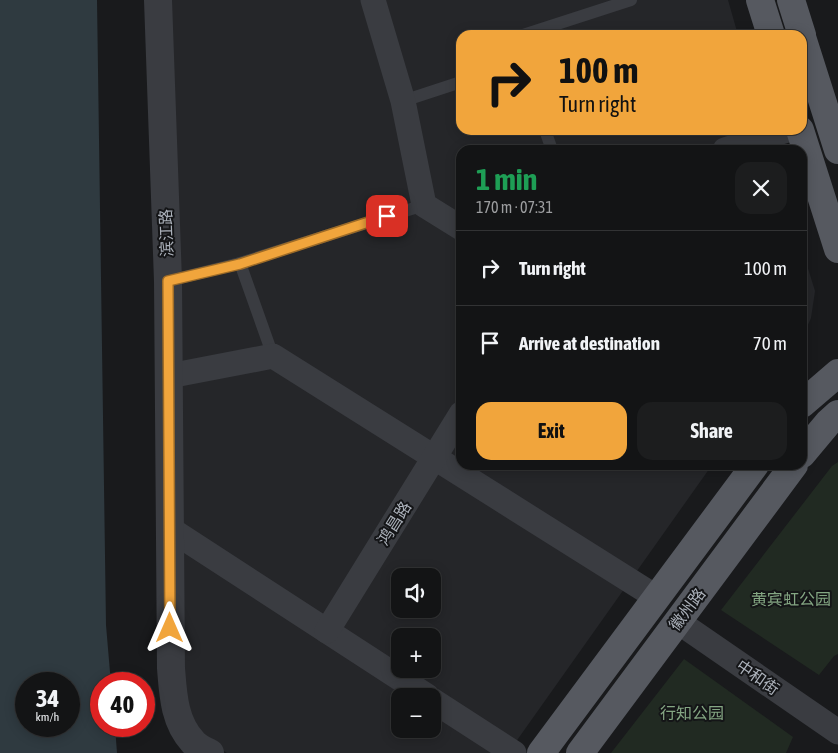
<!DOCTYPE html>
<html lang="en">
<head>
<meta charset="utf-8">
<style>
  :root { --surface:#131415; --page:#1c1d1e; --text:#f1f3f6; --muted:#9d9ea0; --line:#323334; --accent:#f1a53c }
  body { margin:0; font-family:"Asap Condensed","Noto Sans SC",sans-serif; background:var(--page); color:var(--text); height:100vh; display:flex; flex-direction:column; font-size:19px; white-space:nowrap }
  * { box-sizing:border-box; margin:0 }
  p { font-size:16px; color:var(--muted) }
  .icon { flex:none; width:28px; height:28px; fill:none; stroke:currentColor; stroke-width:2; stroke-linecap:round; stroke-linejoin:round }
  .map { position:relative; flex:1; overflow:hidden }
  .side { position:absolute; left:456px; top:145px; width:351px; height:325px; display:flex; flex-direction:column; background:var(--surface); border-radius:15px; box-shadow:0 2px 12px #0003,0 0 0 1px var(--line) }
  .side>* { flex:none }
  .top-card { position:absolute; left:456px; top:30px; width:351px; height:105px; border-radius:15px; box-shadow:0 2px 12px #0003,0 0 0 1px var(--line); background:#f1a53c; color:#111; overflow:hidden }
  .buttons { position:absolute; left:391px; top:568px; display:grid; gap:10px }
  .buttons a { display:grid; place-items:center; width:50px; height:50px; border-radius:10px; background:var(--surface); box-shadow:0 2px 12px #0003,0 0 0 1px var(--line); font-size:25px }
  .speed { position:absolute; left:15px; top:672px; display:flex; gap:10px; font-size:25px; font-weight:700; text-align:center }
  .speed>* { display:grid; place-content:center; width:65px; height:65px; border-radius:50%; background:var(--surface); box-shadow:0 2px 12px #0003,0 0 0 1px var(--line); line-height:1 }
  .speed small { font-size:12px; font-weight:400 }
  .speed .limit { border:8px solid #d22; background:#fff; color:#111 }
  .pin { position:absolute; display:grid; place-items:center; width:42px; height:42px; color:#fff; margin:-21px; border-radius:10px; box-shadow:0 2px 8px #0006 }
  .me { position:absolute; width:55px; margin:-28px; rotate:0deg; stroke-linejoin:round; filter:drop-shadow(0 0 4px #0008) }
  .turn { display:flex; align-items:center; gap:18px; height:105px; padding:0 20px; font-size:22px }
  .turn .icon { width:65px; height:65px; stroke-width:2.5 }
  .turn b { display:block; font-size:35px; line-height:42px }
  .round { display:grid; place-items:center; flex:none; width:52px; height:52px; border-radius:15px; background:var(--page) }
  .overview { display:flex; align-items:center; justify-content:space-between; height:85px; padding:0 20px }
  h1 { font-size:30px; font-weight:700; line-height:38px; color:#1e9e55 }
  .primary-button { display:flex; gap:10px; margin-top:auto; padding:10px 20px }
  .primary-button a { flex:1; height:58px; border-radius:15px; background:var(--accent); color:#111; font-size:20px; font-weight:700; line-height:58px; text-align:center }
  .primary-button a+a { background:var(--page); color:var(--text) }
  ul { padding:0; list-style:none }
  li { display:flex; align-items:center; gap:15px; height:75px; padding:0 20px; border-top:1px solid var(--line) }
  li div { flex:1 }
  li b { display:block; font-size:19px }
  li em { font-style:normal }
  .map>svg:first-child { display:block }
</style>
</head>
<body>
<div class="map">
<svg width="838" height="753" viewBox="0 0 838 753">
  <rect width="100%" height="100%" fill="#191a1c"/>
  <g fill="#252629" fill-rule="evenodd">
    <path d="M167 0H728L738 35H461V130H767L773 150H461V465H712L508 753H227L202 737 186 724ZM400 576H432V609H400ZM400 636H432V669H400ZM400 696H432V729H400Z"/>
    <polygon points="802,249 815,291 811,318 803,336"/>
  </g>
  <g fill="#212a22">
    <polygon points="838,462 838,654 834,656 819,675 721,610 832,466"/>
    <polygon points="684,659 793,737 786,753 611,753"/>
  </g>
  <path fill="#2f3a40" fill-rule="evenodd" d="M0 0H97L106 625 111 684H101V726H115L117 753H0ZM26 684H69V726H26Z"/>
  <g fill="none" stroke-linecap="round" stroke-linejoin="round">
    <g stroke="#3a3c41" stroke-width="12">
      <polyline points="523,35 631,0"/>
      <polyline points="403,101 461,82"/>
      <polyline points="545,130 552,150"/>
      <polyline points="240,263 273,356"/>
      <polyline points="168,281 240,263 424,205"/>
    </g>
    <g stroke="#3a3c41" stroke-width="25">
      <polyline points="373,0 403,101 424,205 461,228"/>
      <polyline points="725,150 787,130"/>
      <polyline points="169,376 273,356 656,597"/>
      <polyline points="170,529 427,696"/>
      <polyline points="677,621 838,732"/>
      <polyline points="327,631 461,414"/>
      <polyline points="432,700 514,753"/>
    </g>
    <path stroke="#3a3c41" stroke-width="28" d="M158 0 168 281 171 668C173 694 174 722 193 742 197 747 204 750 210 753"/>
    <g stroke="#565960" stroke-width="28">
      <polyline points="760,0 771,35"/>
      <polyline points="791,0 802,35"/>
      <polyline points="802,37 838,150"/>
      <polyline points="800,130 838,249"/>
      <polyline points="802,404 838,373"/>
      <polyline points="802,454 828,423 838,414"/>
      <polyline points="541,753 755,465"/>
      <polyline points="580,753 794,465"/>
    </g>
  </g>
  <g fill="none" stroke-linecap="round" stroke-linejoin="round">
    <g stroke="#9d6b27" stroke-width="12">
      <polyline id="route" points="170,628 168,281 240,264 387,216"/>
    </g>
    <use href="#route" stroke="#f1a53c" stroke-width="9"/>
  </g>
  <g text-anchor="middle" stroke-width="4" stroke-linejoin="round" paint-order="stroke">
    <g font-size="16" fill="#acb2bb" stroke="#141517">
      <text transform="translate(166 233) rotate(-92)" y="6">滨江路</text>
      <text transform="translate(394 523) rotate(-58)" y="6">鸿昌路</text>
      <text transform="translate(687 609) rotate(-53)" y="6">徽州路</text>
      <text transform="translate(758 677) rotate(35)" y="6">中和街</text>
    </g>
    <g font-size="16" fill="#84a683" stroke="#141517">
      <text x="791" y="605">黄宾虹公园</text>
      <text x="692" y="719">行知公园</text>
    </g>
  </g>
</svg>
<div class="buttons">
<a><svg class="icon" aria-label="sound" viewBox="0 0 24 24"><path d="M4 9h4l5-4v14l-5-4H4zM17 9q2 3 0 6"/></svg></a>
<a>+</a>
<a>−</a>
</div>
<div class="speed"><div>34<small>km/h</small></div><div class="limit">40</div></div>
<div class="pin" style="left:387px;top:216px;background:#d93025"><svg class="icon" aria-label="arrive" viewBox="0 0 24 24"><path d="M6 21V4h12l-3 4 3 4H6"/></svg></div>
<svg class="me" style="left:170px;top:628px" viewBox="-20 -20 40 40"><path d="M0-17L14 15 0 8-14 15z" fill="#f1a53c" stroke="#fff" stroke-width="4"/></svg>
<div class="top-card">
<div class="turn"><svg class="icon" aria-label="right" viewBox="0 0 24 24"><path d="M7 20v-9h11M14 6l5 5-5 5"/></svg><div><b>100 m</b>Turn right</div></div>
</div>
<section class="side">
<div class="overview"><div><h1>1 min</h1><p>170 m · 07:31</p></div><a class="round"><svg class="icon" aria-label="close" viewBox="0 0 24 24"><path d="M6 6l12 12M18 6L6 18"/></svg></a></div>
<ul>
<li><svg class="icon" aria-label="right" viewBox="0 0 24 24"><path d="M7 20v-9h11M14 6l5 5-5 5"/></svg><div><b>Turn right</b></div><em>100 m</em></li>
<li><svg class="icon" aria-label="arrive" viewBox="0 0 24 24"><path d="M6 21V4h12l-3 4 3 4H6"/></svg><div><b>Arrive at destination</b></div><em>70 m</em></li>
</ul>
<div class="primary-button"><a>Exit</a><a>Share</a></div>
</section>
</div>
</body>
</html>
